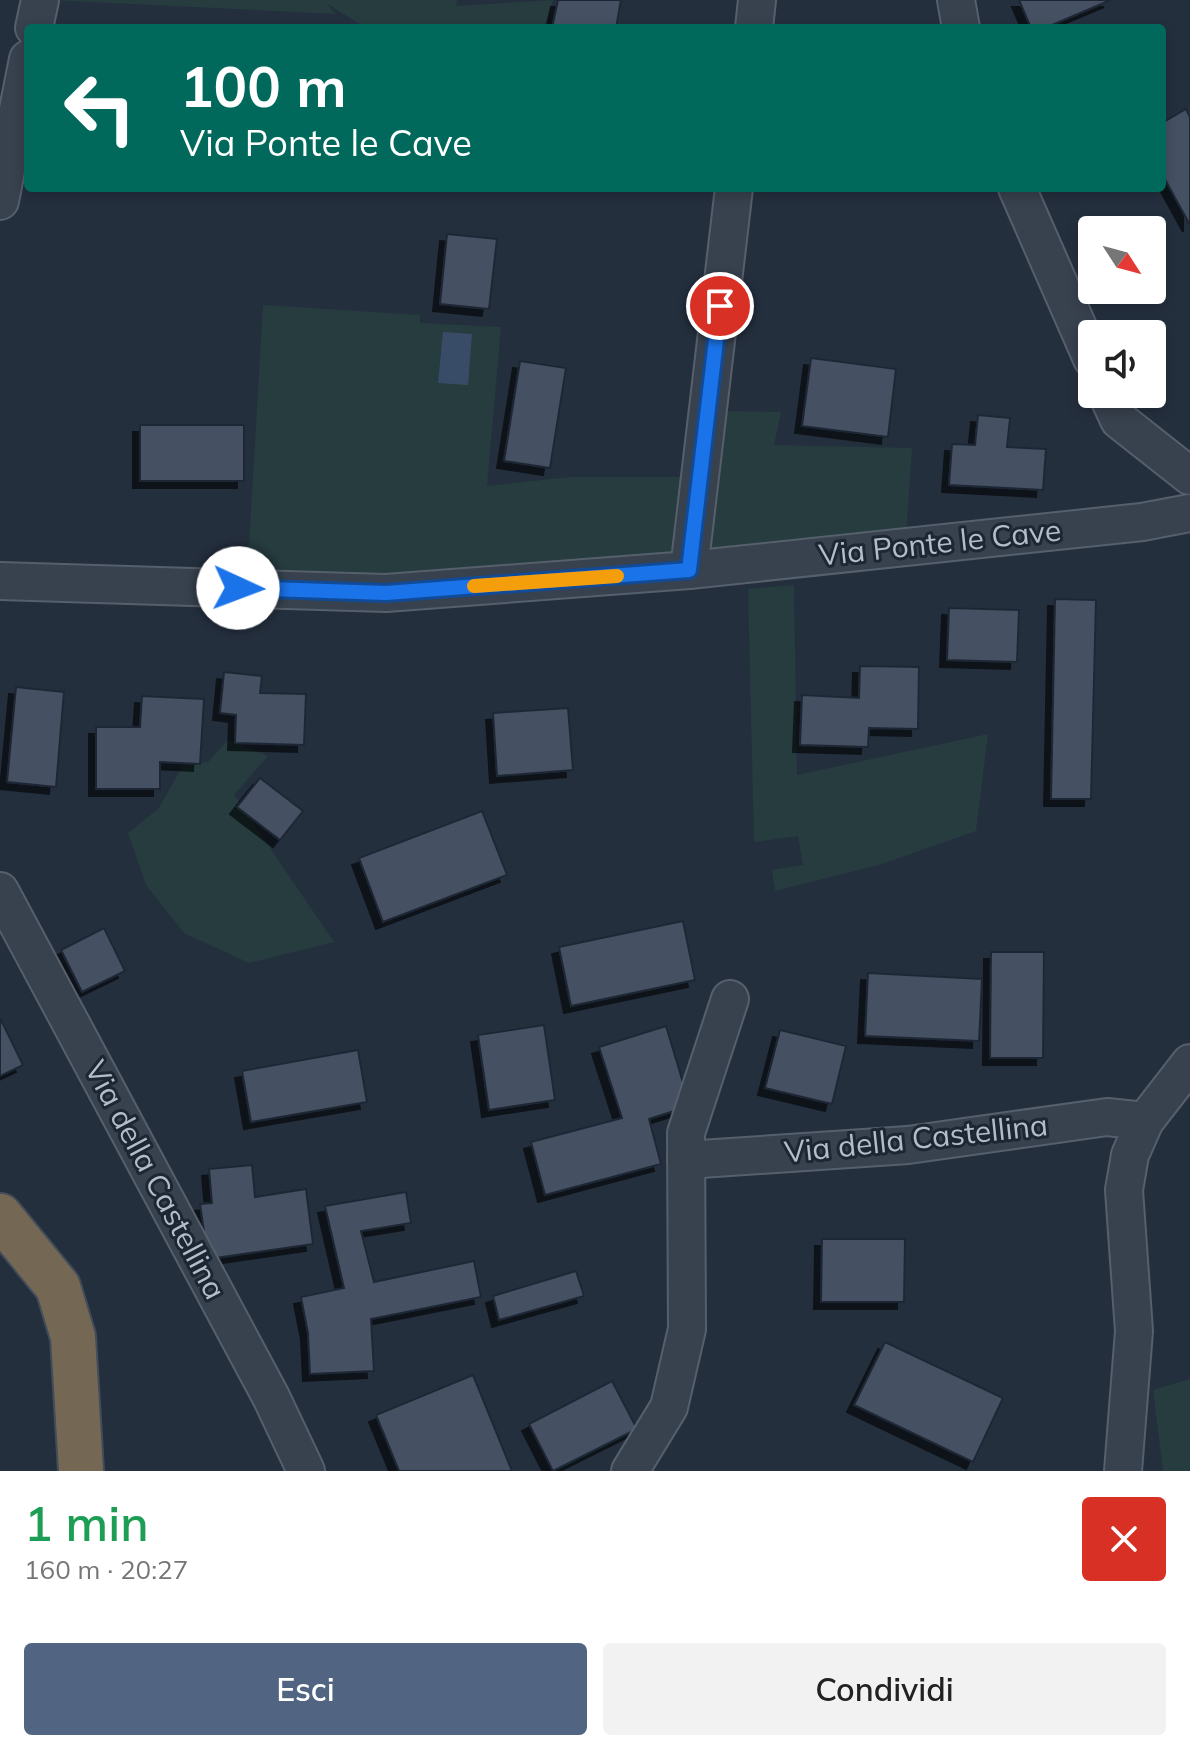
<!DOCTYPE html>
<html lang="it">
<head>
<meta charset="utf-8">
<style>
  :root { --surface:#fff; --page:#f2f2f2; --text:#222; --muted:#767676; --accent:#516482 }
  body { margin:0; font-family:Mulish,sans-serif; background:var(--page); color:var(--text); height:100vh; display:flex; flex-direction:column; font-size:30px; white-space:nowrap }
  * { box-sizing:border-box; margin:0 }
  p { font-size:26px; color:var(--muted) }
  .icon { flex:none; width:44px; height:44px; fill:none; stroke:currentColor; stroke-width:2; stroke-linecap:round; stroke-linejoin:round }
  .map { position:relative; height:1471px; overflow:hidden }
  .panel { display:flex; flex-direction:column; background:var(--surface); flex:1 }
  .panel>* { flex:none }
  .hud { position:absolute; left:24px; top:24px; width:1142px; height:168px; border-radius:8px; box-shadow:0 4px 12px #0003; background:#00695c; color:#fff; overflow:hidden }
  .needle { width:52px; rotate:126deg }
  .fabs { position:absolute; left:1078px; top:216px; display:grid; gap:16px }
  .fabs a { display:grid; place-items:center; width:88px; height:88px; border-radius:8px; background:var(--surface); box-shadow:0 4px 12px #0003; font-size:40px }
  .pin { position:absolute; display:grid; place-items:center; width:68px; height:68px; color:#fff; margin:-34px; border:4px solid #fff; border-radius:50%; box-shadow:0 2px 8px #0007 }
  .me { position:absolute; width:88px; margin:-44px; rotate:92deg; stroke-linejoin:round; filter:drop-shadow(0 0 6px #0008) }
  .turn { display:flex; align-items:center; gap:28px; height:168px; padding:0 24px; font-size:36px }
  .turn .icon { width:104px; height:104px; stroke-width:2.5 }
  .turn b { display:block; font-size:56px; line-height:68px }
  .round { display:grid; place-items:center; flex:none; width:84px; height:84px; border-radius:8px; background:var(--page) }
  .overview { display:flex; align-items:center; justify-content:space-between; height:136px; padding:0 24px }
  h1 { font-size:48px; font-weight:600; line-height:60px; color:#1e9e55 }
  .cta { display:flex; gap:16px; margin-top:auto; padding:16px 24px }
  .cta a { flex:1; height:92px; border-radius:8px; background:var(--accent); color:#fff; font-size:32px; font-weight:600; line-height:92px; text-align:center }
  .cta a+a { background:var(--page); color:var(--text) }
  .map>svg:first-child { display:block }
</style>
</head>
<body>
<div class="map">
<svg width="1190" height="1471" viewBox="0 0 1190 1471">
  <defs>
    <filter id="shadow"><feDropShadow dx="-7" dy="7" stdDeviation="0" flood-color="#0009"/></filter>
  </defs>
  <rect width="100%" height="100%" fill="#242f3e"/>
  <g fill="#263c3f">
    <polygon points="50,0 457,0 456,6 553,0 544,28 366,28 326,3 336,14"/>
    <polygon points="263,305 420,315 420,323 501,327 487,486 569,477 687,477 678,563 393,581 247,580"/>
    <polygon points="724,411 781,412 774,445 912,448 906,536 708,551"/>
    <polygon points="794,585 797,775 988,734 976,831 882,864 775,891 772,870 803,865 798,836 754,842 748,589"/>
    <polygon points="228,740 268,756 234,795 334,942 249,963 184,933 146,885 128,833 158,809 183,766 208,762"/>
    <polygon points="1190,1379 1190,1471 1163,1471 1153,1390"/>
  </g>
  <polygon fill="#394c67" points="443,332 472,334 468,385 438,383"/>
  <g fill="#455162" stroke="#1f2835" stroke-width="2" filter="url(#shadow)">
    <polygon points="558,0 621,0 616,28 552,28"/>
    <polygon points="1019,0 1111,0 1045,28 1031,28"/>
    <polygon points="1186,109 1190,117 1190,225 1162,174 1162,123"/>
    <polygon points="447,234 497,239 489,309 440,304"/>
    <polygon points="811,358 896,369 888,437 802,426"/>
    <polygon points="520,361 566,368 550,468 504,461"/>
    <polygon points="978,415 1010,418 1007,447 1046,449 1043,490 949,485 952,444 975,445"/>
    <rect x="140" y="425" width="104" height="56"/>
    <polygon points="1055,599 1096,600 1091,799 1051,799"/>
    <polygon points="949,608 1019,610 1017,662 947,660"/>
    <polygon points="860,666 919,667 918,729 869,728 868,747 800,745 802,695 859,698"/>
    <polygon points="224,672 262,676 260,693 306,694 304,745 235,743 236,715 220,713"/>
    <polygon points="16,687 64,692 56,787 7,782"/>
    <polygon points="142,696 204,699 200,764 160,762 160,789 96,789 96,727 140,727"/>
    <polygon points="568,708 573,770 497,776 493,713"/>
    <polygon points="260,778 303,811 280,840 237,807"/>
    <polygon points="482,811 507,875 383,922 359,858"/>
    <polygon points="683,921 695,980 571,1006 559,947"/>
    <polygon points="104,928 125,971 82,992 61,950"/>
    <polygon points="991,952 1044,952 1043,1058 990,1058"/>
    <polygon points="868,973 982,979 979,1041 865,1036"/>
    <polygon points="0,1018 23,1065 0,1076"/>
    <polygon points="544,1025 555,1100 489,1110 478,1035"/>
    <polygon points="666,1026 690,1106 649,1119 661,1164 545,1195 531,1142 622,1118 599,1047"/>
    <polygon points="780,1030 846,1046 832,1104 765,1088"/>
    <polygon points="358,1050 367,1102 251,1122 242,1071"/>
    <polygon points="252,1165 255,1197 306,1189 313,1244 208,1259 200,1204 212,1203 209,1169"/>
    <polygon points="406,1192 411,1223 361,1231 374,1282 474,1261 481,1297 371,1319 374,1371 310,1374 308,1333 301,1297 344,1288 325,1206"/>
    <polygon points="822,1239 905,1239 904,1302 821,1302"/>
    <polygon points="576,1271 584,1296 499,1320 493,1296"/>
    <polygon points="885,1342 1003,1398 973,1462 854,1405"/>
    <polygon points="473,1375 512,1471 399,1471 376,1415"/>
    <polygon points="612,1381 637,1429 553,1471 529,1424"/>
  </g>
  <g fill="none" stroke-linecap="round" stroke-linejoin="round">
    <g stroke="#565f6c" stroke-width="40">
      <g id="minor">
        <polyline points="956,0 961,28"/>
        <polyline points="34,28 40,0"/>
        <polyline points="754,28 757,0"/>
        <polyline points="1017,188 1092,359"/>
        <polyline points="0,201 28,59"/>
        <polyline points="1107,394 1119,420 1190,476"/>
        <polyline points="689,570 734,188"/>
        <polyline points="0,581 386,593 689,570 1142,522 1190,513"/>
        <polyline points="0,891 271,1397 306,1471"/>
        <polyline points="686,1160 908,1145 1107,1117 1145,1121"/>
        <polyline points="630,1471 669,1407 687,1329 686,1133 730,999"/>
        <polyline points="1123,1471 1134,1331 1124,1190 1130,1155 1145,1121 1190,1063"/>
      </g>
    </g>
    <g stroke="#434c59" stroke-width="48">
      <polyline id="highway" points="0,1216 58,1287 73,1337 81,1471"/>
    </g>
    <use href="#minor" stroke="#38414e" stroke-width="36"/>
    <use href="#highway" stroke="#746855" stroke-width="44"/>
  </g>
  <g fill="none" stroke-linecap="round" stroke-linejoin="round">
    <g stroke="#114b97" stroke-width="20">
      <polyline id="route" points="238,588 386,593 689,570 720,306"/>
    </g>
    <use href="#route" stroke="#1a73e8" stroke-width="14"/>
    <polyline stroke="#f59e0b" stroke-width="14" points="474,586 617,576"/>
  </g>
  <g text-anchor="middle" stroke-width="6" stroke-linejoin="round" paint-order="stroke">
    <g font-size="30" fill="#b4bcc9" stroke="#1d2633">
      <text transform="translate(940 543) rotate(-6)" y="10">Via Ponte le Cave</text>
      <text transform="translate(916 1139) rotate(-6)" y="10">Via della Castellina</text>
      <text transform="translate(155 1180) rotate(62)" y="10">Via della Castellina</text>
    </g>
  </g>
</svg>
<div class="fabs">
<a><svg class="needle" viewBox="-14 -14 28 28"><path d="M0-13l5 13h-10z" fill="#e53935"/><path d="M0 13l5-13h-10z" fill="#767676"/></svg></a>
<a><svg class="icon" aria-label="sound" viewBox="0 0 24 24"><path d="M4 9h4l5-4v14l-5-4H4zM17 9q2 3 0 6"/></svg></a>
</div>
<div class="pin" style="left:720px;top:306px;background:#d93025"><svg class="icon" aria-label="arrive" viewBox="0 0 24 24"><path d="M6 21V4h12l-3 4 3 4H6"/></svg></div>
<svg class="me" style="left:238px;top:588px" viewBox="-20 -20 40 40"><circle r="19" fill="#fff"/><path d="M0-13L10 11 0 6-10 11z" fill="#1a73e8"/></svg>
<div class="hud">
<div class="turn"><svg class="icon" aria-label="left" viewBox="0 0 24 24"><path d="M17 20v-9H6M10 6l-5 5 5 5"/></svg><div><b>100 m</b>Via Ponte le Cave</div></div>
</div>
</div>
<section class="panel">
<div class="overview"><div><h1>1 min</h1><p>160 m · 20:27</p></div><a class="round" style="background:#d93025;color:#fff"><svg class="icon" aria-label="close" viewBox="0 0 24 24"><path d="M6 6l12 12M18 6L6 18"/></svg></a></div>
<div class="cta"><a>Esci</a><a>Condividi</a></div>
</section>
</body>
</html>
